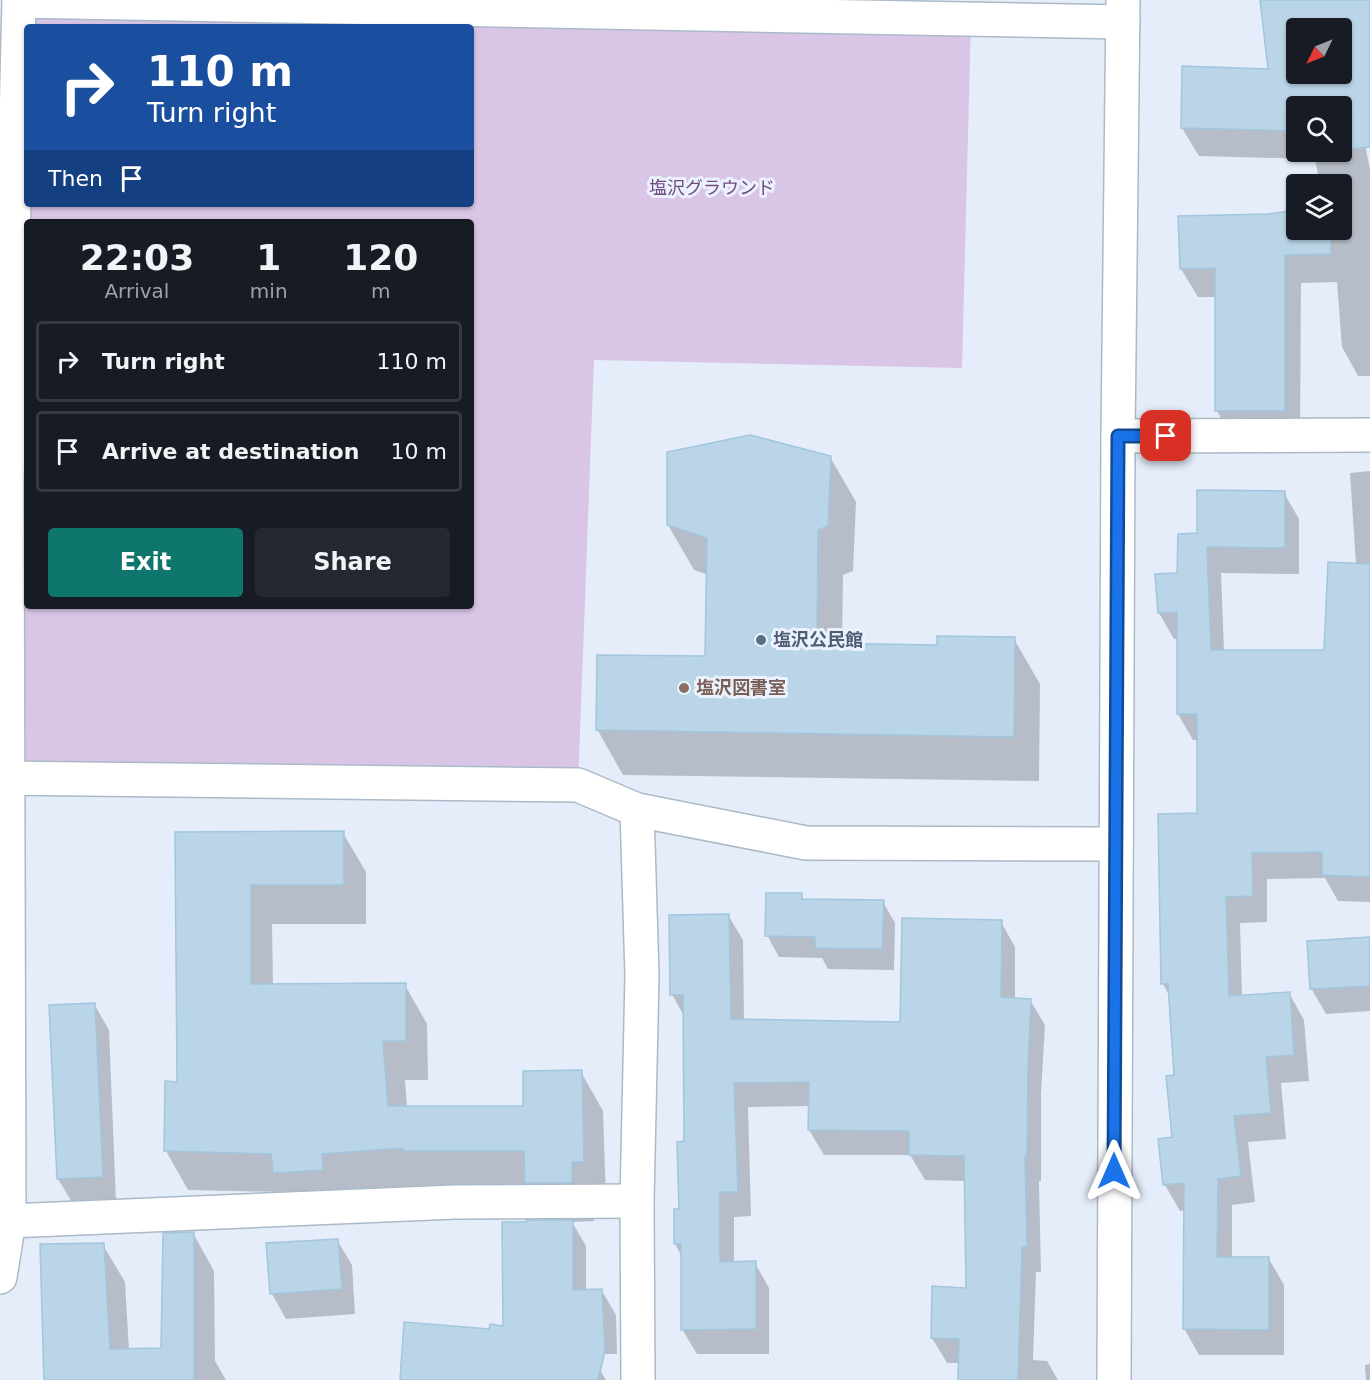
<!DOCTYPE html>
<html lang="en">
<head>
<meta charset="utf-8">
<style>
  :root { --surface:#171b24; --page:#242831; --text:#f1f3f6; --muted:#9ea1a6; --line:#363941; --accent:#0f766e }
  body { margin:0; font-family:"DejaVu Sans","Noto Sans JP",sans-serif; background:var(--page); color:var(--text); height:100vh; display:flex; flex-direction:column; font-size:22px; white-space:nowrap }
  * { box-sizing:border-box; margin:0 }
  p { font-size:20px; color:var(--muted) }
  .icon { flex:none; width:33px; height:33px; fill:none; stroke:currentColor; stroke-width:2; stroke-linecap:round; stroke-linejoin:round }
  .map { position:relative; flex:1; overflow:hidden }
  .side { position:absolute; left:24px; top:219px; width:450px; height:390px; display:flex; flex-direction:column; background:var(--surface); border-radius:6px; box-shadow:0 2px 4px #0004 }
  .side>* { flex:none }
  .hud { position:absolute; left:24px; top:24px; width:450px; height:183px; border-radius:6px; box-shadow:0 2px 4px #0004; background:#1a4fa0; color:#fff; overflow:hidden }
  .needle { width:39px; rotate:227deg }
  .buttons { position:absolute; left:1286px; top:18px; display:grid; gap:12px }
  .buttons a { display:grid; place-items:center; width:66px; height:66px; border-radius:6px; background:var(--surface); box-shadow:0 2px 4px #0004; font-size:30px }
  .pin { position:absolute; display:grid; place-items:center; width:51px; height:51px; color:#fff; margin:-26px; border-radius:12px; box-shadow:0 3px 9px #0006 }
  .me { position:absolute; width:66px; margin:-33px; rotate:0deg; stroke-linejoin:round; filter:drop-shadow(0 0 4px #0008) }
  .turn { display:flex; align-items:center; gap:21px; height:126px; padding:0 24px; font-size:27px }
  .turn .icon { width:78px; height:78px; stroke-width:2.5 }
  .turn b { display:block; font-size:42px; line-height:51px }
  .then { display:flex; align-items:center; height:57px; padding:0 24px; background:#0003; gap:12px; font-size:22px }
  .eta { display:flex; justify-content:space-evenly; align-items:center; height:102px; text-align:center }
  .eta b { font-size:36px; font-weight:800; line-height:42px }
  .cta { display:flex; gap:12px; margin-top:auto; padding:12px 24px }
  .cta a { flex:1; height:69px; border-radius:6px; background:var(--accent); color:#fff; font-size:24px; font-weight:800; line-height:69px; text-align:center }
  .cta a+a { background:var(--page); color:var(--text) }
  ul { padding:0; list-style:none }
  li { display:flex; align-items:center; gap:18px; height:81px; margin:0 12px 9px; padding:0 12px; border:3px solid var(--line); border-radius:6px }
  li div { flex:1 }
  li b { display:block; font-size:22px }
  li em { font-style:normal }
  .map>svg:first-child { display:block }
</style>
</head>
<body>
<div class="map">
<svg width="1370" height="1380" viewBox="0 0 1370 1380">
  <rect width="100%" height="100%" fill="#e5edfa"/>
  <path fill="#d9c5e6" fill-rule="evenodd" d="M19 1 971 19 962 368 594 360 578 785 8 778ZM27 27H471V204H27ZM27 222H471V606H27Z"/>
  <g fill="#0003" fill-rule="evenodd">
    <path d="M1267 0H1370V59L1352 78 1370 170V376H1358L1342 347 1337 282 1301 283 1300 439H1233L1217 411 1216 297H1198L1181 269 1268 215 1296 212V230H1341V184H1320L1315 159 1199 156 1182 128 1270 70ZM1296 28H1341V74H1296ZM1296 106H1341V152H1296Z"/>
    <polygon points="830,457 856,502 853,571 843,575 842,645 938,647 1014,639 1040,684 1039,781 623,775 597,729 706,658 708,575 694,570 668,525"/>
    <polygon points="1370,471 1370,902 1338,901 1325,878 1267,879 1267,922 1240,923 1242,996 1289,993 1304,1020 1309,1081 1281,1083 1286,1139 1248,1142 1255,1202 1232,1205 1232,1259 1269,1259 1284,1285 1284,1355 1199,1355 1184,1328 1185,1210 1180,1211 1165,1185 1173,1139 1175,1076 1170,997 1163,984 1199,814 1199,740 1193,740 1178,714 1179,639 1174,639 1159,613 1198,535 1284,493 1299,519 1299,574 1221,573 1224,651 1325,652 1356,565 1350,473"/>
    <polygon points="177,833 343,833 366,872 366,924 272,924 273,985 405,985 427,1024 428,1080 405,1080 407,1108 525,1107 581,1072 603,1111 606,1201 594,1201 594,1221 572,1222 586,1246 586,1291 602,1291 616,1315 617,1354 551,1354 600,1370 606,1380 401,1380 490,1331 504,1328 527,1224 549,1222 531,1190 427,1190 425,1187 343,1193 297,1211 286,1192 188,1190 166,1151 178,1083"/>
    <polygon points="801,895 804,900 883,902 895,923 894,970 828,969 822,958 779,957 767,935"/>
    <polygon points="728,915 743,940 744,1021 902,1024 1001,922 1015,947 1015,999 1030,1000 1045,1025 1041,1094 1041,1181 1039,1181 1041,1272 1036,1272 1033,1360 1047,1361 1058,1380 959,1380 960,1363 947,1363 932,1338 968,1289 966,1181 925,1180 910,1155 824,1155 809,1130 810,1106 748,1107 751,1216 734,1217 734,1263 755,1263 769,1288 769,1354 697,1354 682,1329 682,1257 675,1244 681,1211 686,1143 684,1016 672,994"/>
    <polygon points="1370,939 1370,1011 1326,1014 1311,988"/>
    <polygon points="94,1004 109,1030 116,1202 73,1204 58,1179 51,1006"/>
    <polygon points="193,1233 214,1271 215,1361 226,1380 46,1380 103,1245 125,1282 129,1350 162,1349"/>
    <polygon points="337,1240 352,1265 355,1314 286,1319 272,1294"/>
    <polygon points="1370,1364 1370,1380 1366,1380 1365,1365"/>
  </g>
  <g fill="#bad5e8" stroke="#a1c6de" stroke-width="1.5" fill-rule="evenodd">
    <path d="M1260 0H1370V147L1341 150V106H1296V131L1181 128 1182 66 1268 69ZM1296 28H1341V74H1296Z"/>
    <polygon points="1296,210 1296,230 1331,230 1331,254 1285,255 1285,411 1215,411 1215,268 1180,269 1178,216 1268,214"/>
    <polygon points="750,435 831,456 828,526 818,530 817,643 937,645 937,636 1015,637 1014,737 596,730 597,655 705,656 707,538 667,525 667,452"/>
    <polygon points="1197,490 1285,491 1285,548 1207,547 1211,650 1324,650 1328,562 1370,564 1370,877 1322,875 1322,852 1252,853 1253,896 1226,897 1229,996 1290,992 1294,1055 1266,1057 1271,1113 1234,1116 1241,1176 1218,1179 1217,1257 1269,1257 1269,1330 1183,1329 1184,1183 1163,1185 1158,1139 1172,1137 1166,1076 1174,1075 1168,984 1161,984 1158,814 1197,813 1197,714 1177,714 1177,612 1158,613 1155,574 1177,573 1178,534 1197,533"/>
    <polygon points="344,831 344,885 251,885 251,984 406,983 406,1041 383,1041 388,1106 523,1106 523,1071 582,1070 584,1162 572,1162 572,1183 525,1183 524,1151 403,1151 403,1148 322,1154 323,1170 273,1173 271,1154 164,1151 165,1081 177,1082 175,832"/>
    <polygon points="766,893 802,893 802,899 884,900 882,949 815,948 815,937 765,936"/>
    <polygon points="729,914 731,1019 900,1022 902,918 1002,920 1001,997 1031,999 1028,1067 1027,1156 1025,1156 1027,1247 1022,1247 1018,1380 958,1380 959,1339 931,1338 932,1286 966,1288 964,1156 909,1155 909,1131 808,1130 809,1082 734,1083 738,1192 720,1192 720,1262 756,1261 756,1329 681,1330 681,1244 674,1244 674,1209 679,1209 677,1142 684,1141 683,995 670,995 669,915"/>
    <polygon points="1370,937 1370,986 1310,989 1307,941"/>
    <polygon points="95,1003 103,1177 57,1179 49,1005"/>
    <polygon points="526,1220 573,1220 573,1290 602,1289 605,1351 598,1380 400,1380 404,1322 489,1329 490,1324 503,1326 502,1222 526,1222"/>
    <polygon points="194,1232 194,1380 44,1380 40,1244 104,1243 110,1349 161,1348 163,1233"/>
    <polygon points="338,1239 342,1289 270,1294 266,1243"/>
  </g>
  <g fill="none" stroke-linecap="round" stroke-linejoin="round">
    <g stroke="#abbac8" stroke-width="36">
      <g id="minor">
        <polyline points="19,1 1123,22"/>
        <polyline points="1118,436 1370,435"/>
        <polyline points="0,778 578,785 637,810"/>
        <polyline points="9,1221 455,1202 637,1201"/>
        <polyline points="0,1277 9,1221 7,485 19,0"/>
        <polyline points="638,1380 637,1201 642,976 637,810 806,843 1116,844"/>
        <polyline points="1114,1380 1118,436 1123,0"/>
      </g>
    </g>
    <use href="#minor" stroke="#fff" stroke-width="33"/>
  </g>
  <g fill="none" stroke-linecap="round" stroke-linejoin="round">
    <g stroke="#114b97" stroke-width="15">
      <polyline id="route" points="1114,1171 1118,436 1166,436"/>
    </g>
    <use href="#route" stroke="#1a73e8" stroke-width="10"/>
  </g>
  <circle fill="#5c6f8a" stroke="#ebf2fd" stroke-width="2" cx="761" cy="640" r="6"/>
  <circle fill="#8d6e63" stroke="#ebf2fd" stroke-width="2" cx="684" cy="688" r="6"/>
  <g text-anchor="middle" stroke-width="6" stroke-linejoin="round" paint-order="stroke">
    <g font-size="18" fill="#724c81" stroke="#ebf2fd">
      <text x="712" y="194">塩沢グラウンド</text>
    </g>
    <g font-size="18" font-weight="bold" fill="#4e5e75" stroke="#ebf2fd" text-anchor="start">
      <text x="773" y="646">塩沢公民館</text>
    </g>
    <g font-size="18" font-weight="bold" fill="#785e54" stroke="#ebf2fd" text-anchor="start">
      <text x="696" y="694">塩沢図書室</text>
    </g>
  </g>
</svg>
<div class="buttons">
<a><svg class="needle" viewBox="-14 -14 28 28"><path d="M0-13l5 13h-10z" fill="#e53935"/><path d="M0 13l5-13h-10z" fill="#9ea1a6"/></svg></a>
<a><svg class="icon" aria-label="search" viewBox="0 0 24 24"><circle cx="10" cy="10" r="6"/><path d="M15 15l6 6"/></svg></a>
<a><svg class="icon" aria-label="layers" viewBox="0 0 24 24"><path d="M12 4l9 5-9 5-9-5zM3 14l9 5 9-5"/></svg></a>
</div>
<div class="pin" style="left:1166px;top:436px;background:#d93025"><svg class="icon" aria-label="arrive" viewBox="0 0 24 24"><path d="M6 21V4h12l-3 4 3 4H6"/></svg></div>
<svg class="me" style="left:1114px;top:1171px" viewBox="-20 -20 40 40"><path d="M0-17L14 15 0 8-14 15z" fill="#1a73e8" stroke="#fff" stroke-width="4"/></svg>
<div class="hud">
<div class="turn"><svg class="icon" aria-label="right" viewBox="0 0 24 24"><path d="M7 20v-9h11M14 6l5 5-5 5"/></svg><div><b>110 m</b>Turn right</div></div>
<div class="then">Then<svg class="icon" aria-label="arrive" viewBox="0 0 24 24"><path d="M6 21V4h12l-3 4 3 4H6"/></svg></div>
</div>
<section class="side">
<div class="eta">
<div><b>22:03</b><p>Arrival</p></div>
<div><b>1</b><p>min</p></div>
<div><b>120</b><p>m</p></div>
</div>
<ul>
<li><svg class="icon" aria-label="right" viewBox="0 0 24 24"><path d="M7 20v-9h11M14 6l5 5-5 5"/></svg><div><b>Turn right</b></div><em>110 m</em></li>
<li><svg class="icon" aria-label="arrive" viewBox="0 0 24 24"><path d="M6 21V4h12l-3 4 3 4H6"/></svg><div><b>Arrive at destination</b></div><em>10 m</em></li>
</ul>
<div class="cta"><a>Exit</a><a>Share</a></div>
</section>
</div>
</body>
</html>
